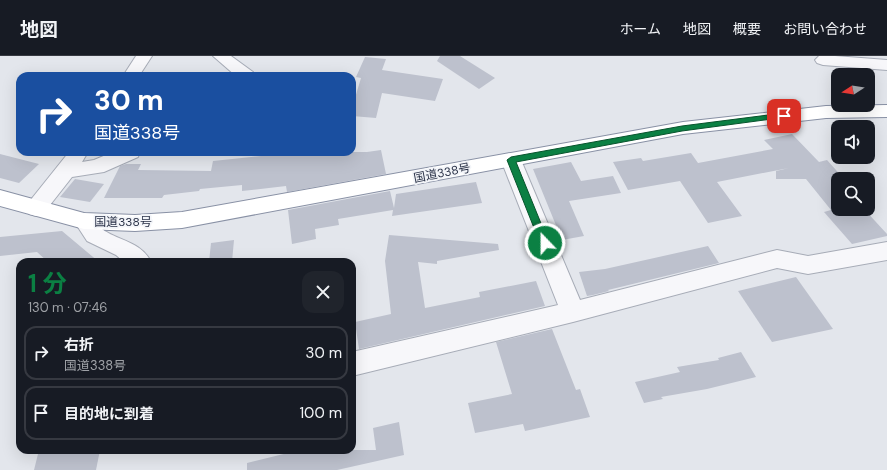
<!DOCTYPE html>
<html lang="ja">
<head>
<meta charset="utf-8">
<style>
  :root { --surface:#171b24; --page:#20242c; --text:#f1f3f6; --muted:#9ea1a6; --line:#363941; --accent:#0b8043 }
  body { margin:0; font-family:"DM Sans","Noto Sans JP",sans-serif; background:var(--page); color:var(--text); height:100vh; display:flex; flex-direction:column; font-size:15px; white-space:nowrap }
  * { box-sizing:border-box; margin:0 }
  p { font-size:13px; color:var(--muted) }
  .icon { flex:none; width:22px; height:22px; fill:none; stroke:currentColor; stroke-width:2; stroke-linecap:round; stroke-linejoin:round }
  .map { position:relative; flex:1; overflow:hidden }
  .side { position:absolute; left:16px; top:202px; width:340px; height:196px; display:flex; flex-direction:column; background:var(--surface); border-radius:12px; box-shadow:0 4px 16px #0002 }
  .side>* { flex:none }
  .hud { position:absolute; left:16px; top:16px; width:340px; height:84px; border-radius:12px; box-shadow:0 4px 16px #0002; background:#1a4fa0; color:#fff; overflow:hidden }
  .needle { width:26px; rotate:258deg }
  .tools { position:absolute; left:831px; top:12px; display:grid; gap:8px }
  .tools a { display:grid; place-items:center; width:44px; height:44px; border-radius:8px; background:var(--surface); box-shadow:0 4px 16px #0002; font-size:20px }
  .pin { position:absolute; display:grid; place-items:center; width:34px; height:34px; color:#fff; margin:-17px; border-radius:8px; box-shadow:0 2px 6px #0006 }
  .me { position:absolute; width:44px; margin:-22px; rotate:338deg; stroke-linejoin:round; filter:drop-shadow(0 0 3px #0008) }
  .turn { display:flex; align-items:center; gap:14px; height:84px; padding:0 12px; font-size:18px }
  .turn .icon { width:52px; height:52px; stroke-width:2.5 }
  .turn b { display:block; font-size:28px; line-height:34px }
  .round { display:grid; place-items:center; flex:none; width:42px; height:42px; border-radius:12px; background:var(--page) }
  .summary { display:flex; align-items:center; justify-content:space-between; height:68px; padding:0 12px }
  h1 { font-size:24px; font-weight:700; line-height:30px; color:var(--accent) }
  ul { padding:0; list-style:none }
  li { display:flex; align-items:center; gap:12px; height:54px; margin:0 8px 6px; padding:0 4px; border:2px solid var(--line); border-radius:12px }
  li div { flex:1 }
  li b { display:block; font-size:15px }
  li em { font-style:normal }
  header { display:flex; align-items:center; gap:24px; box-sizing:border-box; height:56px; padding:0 20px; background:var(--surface); border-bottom:1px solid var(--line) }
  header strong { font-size:19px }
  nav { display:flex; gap:22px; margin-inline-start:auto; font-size:14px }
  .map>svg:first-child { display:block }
</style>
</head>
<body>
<header>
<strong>地図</strong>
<nav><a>ホーム</a><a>地図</a><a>概要</a><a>お問い合わせ</a></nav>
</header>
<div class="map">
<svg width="887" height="414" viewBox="0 0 887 414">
  <rect width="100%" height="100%" fill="#e3e6ec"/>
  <g fill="#bdc1cd">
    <polygon points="440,0 460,0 495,22 479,33 437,5"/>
    <polygon points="365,1 386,3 382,14 443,23 435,45 382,37 376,62 352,60 352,52 361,22 356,21"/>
    <polygon points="792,78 819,106 827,104 844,123 837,123 838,124 838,153 864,153 887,178 887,180 852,188 824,156 831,154 806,123 776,123 776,115 789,112 717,126 742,160 708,167 680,125 628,134 613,106 641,102 643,105 691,97 698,107 773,93 764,84"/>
    <polygon points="381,94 386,118 287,136 286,130 242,135 242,129 200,133 199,135 164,139 162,142 104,142 120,110 126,108 141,108 138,114 211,115 213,105 298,96 367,96"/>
    <polygon points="0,98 39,108 19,127 0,122"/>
    <polygon points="571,106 581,125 613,120 621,137 569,145 584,180 562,184 533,113"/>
    <polygon points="75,123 104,128 90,146 60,141"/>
    <polygon points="476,126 482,147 392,160 393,154 338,163 339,169 315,173 316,183 292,188 288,154 390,135 394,152 396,138"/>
    <polygon points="62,175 99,206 48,206 37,196 0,200 0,181"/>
    <polygon points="389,179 498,188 499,194 437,205 437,208 418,206 425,252 480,241 479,236 536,225 545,250 359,293 355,266 391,258 385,205"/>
    <polygon points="234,184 232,206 209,206 211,187"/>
    <polygon points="708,190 719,207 608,234 609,235 593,239 587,240 579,216 605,213"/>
    <polygon points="796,221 833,273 772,286 738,235"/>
    <polygon points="552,273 576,334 580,333 590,361 525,375 523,368 475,377 468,347 512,338 496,286"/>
    <polygon points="741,296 756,321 707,333 661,341 663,343 644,347 635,326 680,316 677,311 719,304 718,302"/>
    <polygon points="399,366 404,399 337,414 247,414 247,407 300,394 376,394 373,372"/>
    <polygon points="39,394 100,394 96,414 34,414"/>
  </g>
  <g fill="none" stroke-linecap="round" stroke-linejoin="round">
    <g stroke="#a7acb7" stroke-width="2">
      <g id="minor">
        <polygon points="136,0 152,0 139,20 123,20"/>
        <polygon points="213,0 231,0 253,16 255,20 236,20"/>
        <polygon points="835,0 887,4 887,14 823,9 817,7 815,4 819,0"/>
        <polygon points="69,96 88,96 82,106 94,104 113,96 140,96 138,101 104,116 72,121 43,158 36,160 29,158 26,152 29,146"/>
        <polygon points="511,97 518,99 521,104 580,244 777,194 808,200 887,186 887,204 808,218 777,212 573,266 352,320 352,296 558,249 501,104 504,99"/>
        <path d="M84 157C95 161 94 167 102 173 118 185 141 185 151 206H124L116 199 87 185 74 165 77 159Z"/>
      </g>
    </g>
    <g stroke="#8991a5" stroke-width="2">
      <polygon id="highway" points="887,49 887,61 826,62 683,78 182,172 135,175 84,173 0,150 0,134 84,157 135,159 182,156 683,66 826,50"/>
    </g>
    <use href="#minor" fill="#f7f7fa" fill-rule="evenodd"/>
    <use href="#highway" fill="#fff" fill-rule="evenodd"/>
  </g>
  <polygon fill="#0b8043" stroke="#07532c" points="784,57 788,60 787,61 682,75 516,106 549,187 545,190 540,187 507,104 511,101 682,70"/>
  <g text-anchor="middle" stroke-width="3.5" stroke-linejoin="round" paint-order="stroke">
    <g font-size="12" fill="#293147" stroke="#f3f5f9">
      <text transform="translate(442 117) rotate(-11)" y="4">国道338号</text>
      <text x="123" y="170">国道338号</text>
    </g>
  </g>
</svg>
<div class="tools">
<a><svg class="needle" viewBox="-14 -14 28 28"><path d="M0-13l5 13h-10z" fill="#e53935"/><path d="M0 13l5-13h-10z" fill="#9ea1a6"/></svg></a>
<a><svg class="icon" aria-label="sound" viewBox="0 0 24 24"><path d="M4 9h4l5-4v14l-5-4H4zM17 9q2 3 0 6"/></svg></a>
<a><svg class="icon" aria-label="search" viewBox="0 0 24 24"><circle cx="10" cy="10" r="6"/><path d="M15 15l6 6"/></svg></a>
</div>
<div class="pin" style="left:784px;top:60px;background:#d93025"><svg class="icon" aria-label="arrive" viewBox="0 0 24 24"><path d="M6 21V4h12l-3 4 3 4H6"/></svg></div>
<svg class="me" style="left:545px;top:187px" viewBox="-20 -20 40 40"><circle r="17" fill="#0b8043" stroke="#fff" stroke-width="3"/><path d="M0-11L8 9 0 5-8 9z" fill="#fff"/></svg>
<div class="hud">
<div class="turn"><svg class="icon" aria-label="right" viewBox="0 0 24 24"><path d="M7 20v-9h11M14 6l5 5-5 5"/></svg><div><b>30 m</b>国道338号</div></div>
</div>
<section class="side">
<div class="summary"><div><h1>1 分</h1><p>130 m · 07:46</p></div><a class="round"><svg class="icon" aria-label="close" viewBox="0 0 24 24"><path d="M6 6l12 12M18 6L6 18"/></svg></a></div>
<ul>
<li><svg class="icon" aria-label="right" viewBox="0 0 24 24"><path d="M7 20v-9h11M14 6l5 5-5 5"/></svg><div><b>右折</b><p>国道338号</p></div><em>30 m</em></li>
<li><svg class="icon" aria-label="arrive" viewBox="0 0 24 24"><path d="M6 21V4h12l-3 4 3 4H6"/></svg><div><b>目的地に到着</b></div><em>100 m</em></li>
</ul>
</section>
</div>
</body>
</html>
